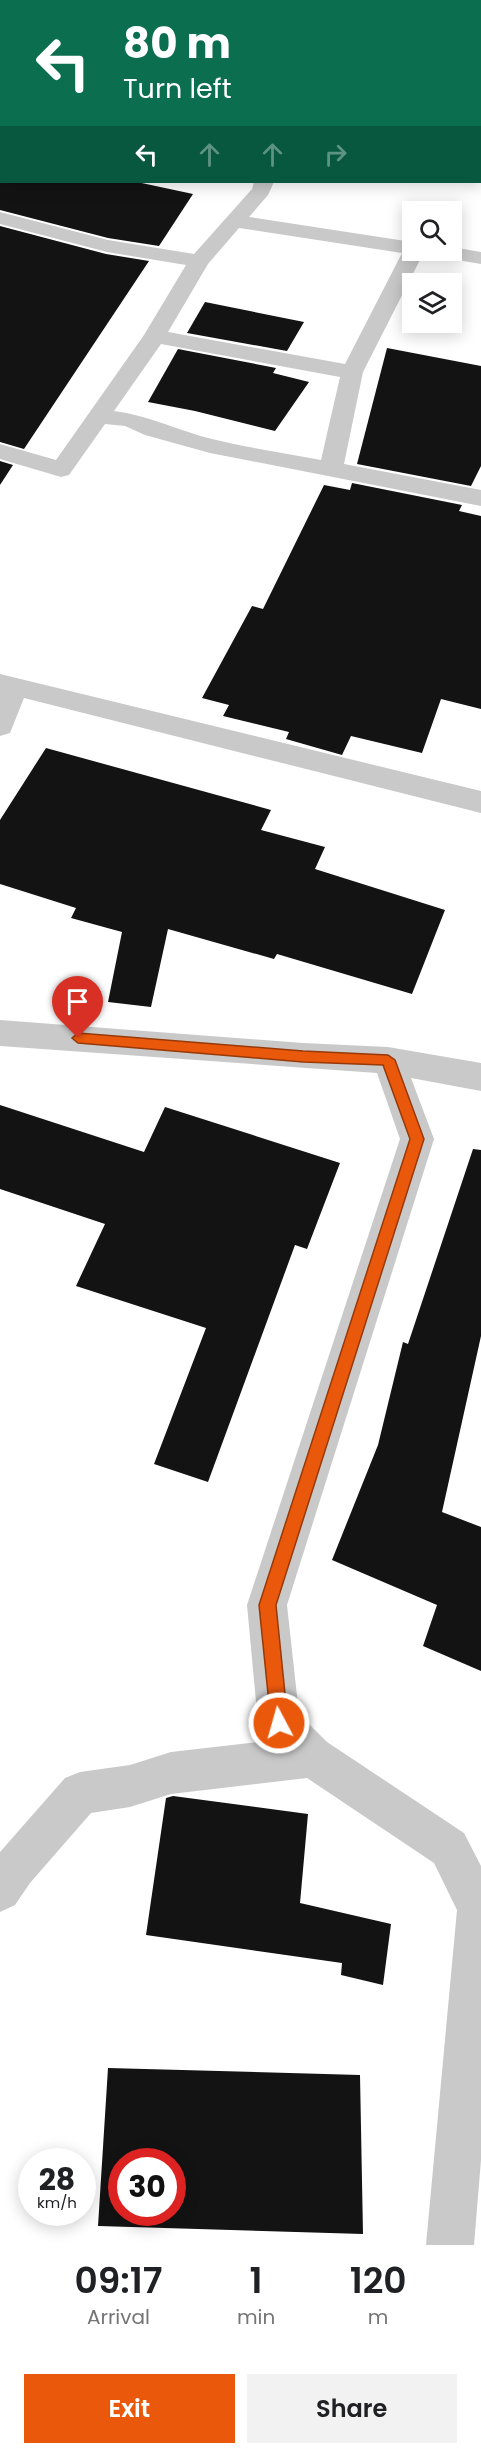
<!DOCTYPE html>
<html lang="en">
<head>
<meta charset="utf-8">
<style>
  :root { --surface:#fff; --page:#f2f2f2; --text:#202124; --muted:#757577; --accent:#ea580c }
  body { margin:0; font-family:Poppins,sans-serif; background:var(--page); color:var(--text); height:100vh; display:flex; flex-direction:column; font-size:22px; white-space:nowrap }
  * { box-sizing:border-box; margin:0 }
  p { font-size:20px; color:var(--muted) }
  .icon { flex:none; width:33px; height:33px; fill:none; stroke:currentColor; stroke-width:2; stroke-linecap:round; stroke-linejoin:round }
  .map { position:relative; height:2245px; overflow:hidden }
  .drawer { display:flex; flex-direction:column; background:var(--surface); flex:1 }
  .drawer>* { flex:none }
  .top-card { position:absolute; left:0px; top:0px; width:482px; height:183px; box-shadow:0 3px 15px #0003; background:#0b6e4f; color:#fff; overflow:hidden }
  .buttons { position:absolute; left:402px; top:201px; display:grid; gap:12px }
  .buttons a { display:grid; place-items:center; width:60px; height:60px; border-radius:0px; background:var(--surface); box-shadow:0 3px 15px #0003; font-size:30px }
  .speed { position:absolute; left:18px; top:2148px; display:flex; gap:12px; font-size:30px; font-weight:700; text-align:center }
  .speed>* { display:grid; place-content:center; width:78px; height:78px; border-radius:50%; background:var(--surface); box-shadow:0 3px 15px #0003; line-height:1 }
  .speed small { font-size:15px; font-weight:400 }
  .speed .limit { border:9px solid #d22; background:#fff; color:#111 }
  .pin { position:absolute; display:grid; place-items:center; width:51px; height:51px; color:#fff; margin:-62px -26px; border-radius:50% 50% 50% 0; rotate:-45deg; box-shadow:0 0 6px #0007 }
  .pin .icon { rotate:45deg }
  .me { position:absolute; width:66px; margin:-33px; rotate:354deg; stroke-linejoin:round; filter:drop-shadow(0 0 4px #0008) }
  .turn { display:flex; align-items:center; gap:21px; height:126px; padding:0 24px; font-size:27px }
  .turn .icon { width:78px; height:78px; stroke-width:2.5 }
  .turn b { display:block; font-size:42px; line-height:51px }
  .lanes { display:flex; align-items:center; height:57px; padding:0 24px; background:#0003; justify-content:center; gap:30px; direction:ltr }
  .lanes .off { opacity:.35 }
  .eta { display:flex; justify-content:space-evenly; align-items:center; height:102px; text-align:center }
  .eta b { font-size:36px; font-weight:600; line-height:42px }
  .action { display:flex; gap:12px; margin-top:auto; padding:12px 24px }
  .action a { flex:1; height:69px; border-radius:0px; background:var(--accent); color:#fff; font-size:24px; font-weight:600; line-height:69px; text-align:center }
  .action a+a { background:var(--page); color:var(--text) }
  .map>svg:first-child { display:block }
</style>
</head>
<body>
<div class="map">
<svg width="481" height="2245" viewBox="0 0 481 2245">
  <rect width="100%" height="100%" fill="#fff"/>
  <g fill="#131313" fill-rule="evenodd">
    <polygon points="0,182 137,182 193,194 159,246 108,238 0,210"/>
    <polygon points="0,226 106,254 149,261 24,449 0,442"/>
    <polygon points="205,302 304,322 287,351 187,333"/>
    <polygon points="387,348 481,366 481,466 471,486 357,464"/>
    <polygon points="178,349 276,368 273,373 309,382 275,431 195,411 148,402"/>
    <polygon points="0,461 13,465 0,485"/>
    <polygon points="352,483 462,505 459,511 481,516 481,709 441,699 422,753 351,736 342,755 286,739 289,732 223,716 229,705 202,698 252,606 263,609 324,485 350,490"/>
    <polygon points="46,748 271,810 261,830 325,847 315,869 445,910 412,994 277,954 274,959 168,929 151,1007 108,1002 122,932 71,918 76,908 0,884 0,820"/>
    <polygon points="0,1105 144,1152 165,1107 340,1163 307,1249 295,1245 208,1482 154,1464 206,1328 76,1286 105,1224 0,1189"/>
    <polygon points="473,1149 481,1150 481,1336 442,1512 481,1527 481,1671 423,1646 437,1605 332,1560 378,1445 403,1342 408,1344"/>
    <polygon points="173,1796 308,1814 300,1903 391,1924 383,1985 341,1975 342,1963 146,1935 166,1798"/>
    <path d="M108 2068 360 2075 363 2234 98 2226ZM122 2162H172V2212H122Z"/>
  </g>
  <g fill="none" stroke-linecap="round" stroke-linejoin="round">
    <g fill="#c9c9c9" fill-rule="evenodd">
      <rect x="237" y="0" width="18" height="2"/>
      <rect x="480" y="81" width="1" height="12"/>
      <rect x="0" y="94" width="2" height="12"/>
      <path d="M254 182H274L268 195 249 217 412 242V250H452V247L481 252V264L433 256 424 252 363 372 344 464 481 490V506L210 453 145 435 125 426 105 424 69 475 61 477 0 459V444L56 460 144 335 186 265 107 252 0 224V212L108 240 194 254 252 189ZM239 228 402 253 345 364 168 332 208 264ZM161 344 340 377 321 460C285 453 248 448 212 439 179 431 148 415 114 411Z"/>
      <polygon points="0,674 481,791 481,813 24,698 10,733 0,736"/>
      <polygon points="0,1020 303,1043 388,1047 481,1063 481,1091 411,1078 434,1139 287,1605 299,1714 327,1742 464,1833 481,1866 481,2160 474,2245 426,2245 457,1910 434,1863 307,1778 171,1794 130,1807 91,1813 30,1883 15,1905 0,1912 0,1852 65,1778 80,1772 130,1765 171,1752 268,1741 258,1723 247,1605 400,1139 377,1073 0,1046"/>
    </g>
  </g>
  <polygon fill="#ea580c" stroke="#983908" stroke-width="1.5" points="78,1033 303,1051 388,1055 395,1060 424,1139 276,1605 288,1723 285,1729 279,1732 273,1729 271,1723 259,1605 410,1139 383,1065 303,1062 78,1043 72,1038"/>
</svg>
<div class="buttons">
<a><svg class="icon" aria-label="search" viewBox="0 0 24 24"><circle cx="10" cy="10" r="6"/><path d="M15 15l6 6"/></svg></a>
<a><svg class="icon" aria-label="layers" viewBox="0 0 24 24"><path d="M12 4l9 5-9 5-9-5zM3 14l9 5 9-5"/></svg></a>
</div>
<div class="speed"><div>28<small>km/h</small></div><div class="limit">30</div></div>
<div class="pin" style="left:78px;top:1038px;background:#d93025"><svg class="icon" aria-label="arrive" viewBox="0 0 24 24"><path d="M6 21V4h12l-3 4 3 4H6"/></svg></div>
<svg class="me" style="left:279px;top:1723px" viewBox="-20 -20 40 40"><circle r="17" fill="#ea580c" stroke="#fff" stroke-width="3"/><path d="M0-11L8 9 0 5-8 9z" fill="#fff"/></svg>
<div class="top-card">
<div class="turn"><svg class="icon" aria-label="left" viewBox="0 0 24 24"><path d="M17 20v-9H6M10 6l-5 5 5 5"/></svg><div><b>80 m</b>Turn left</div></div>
<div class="lanes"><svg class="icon" aria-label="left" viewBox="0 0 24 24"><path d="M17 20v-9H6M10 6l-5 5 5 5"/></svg><svg class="icon off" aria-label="ahead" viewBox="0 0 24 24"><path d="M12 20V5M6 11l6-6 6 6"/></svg><svg class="icon off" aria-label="ahead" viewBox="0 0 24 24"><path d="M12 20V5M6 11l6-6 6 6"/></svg><svg class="icon off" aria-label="right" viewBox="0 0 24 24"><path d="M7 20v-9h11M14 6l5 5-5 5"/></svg></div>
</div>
</div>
<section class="drawer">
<div class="eta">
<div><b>09:17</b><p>Arrival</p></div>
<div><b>1</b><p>min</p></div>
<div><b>120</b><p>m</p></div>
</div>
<div class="action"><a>Exit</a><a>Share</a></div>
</section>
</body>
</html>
